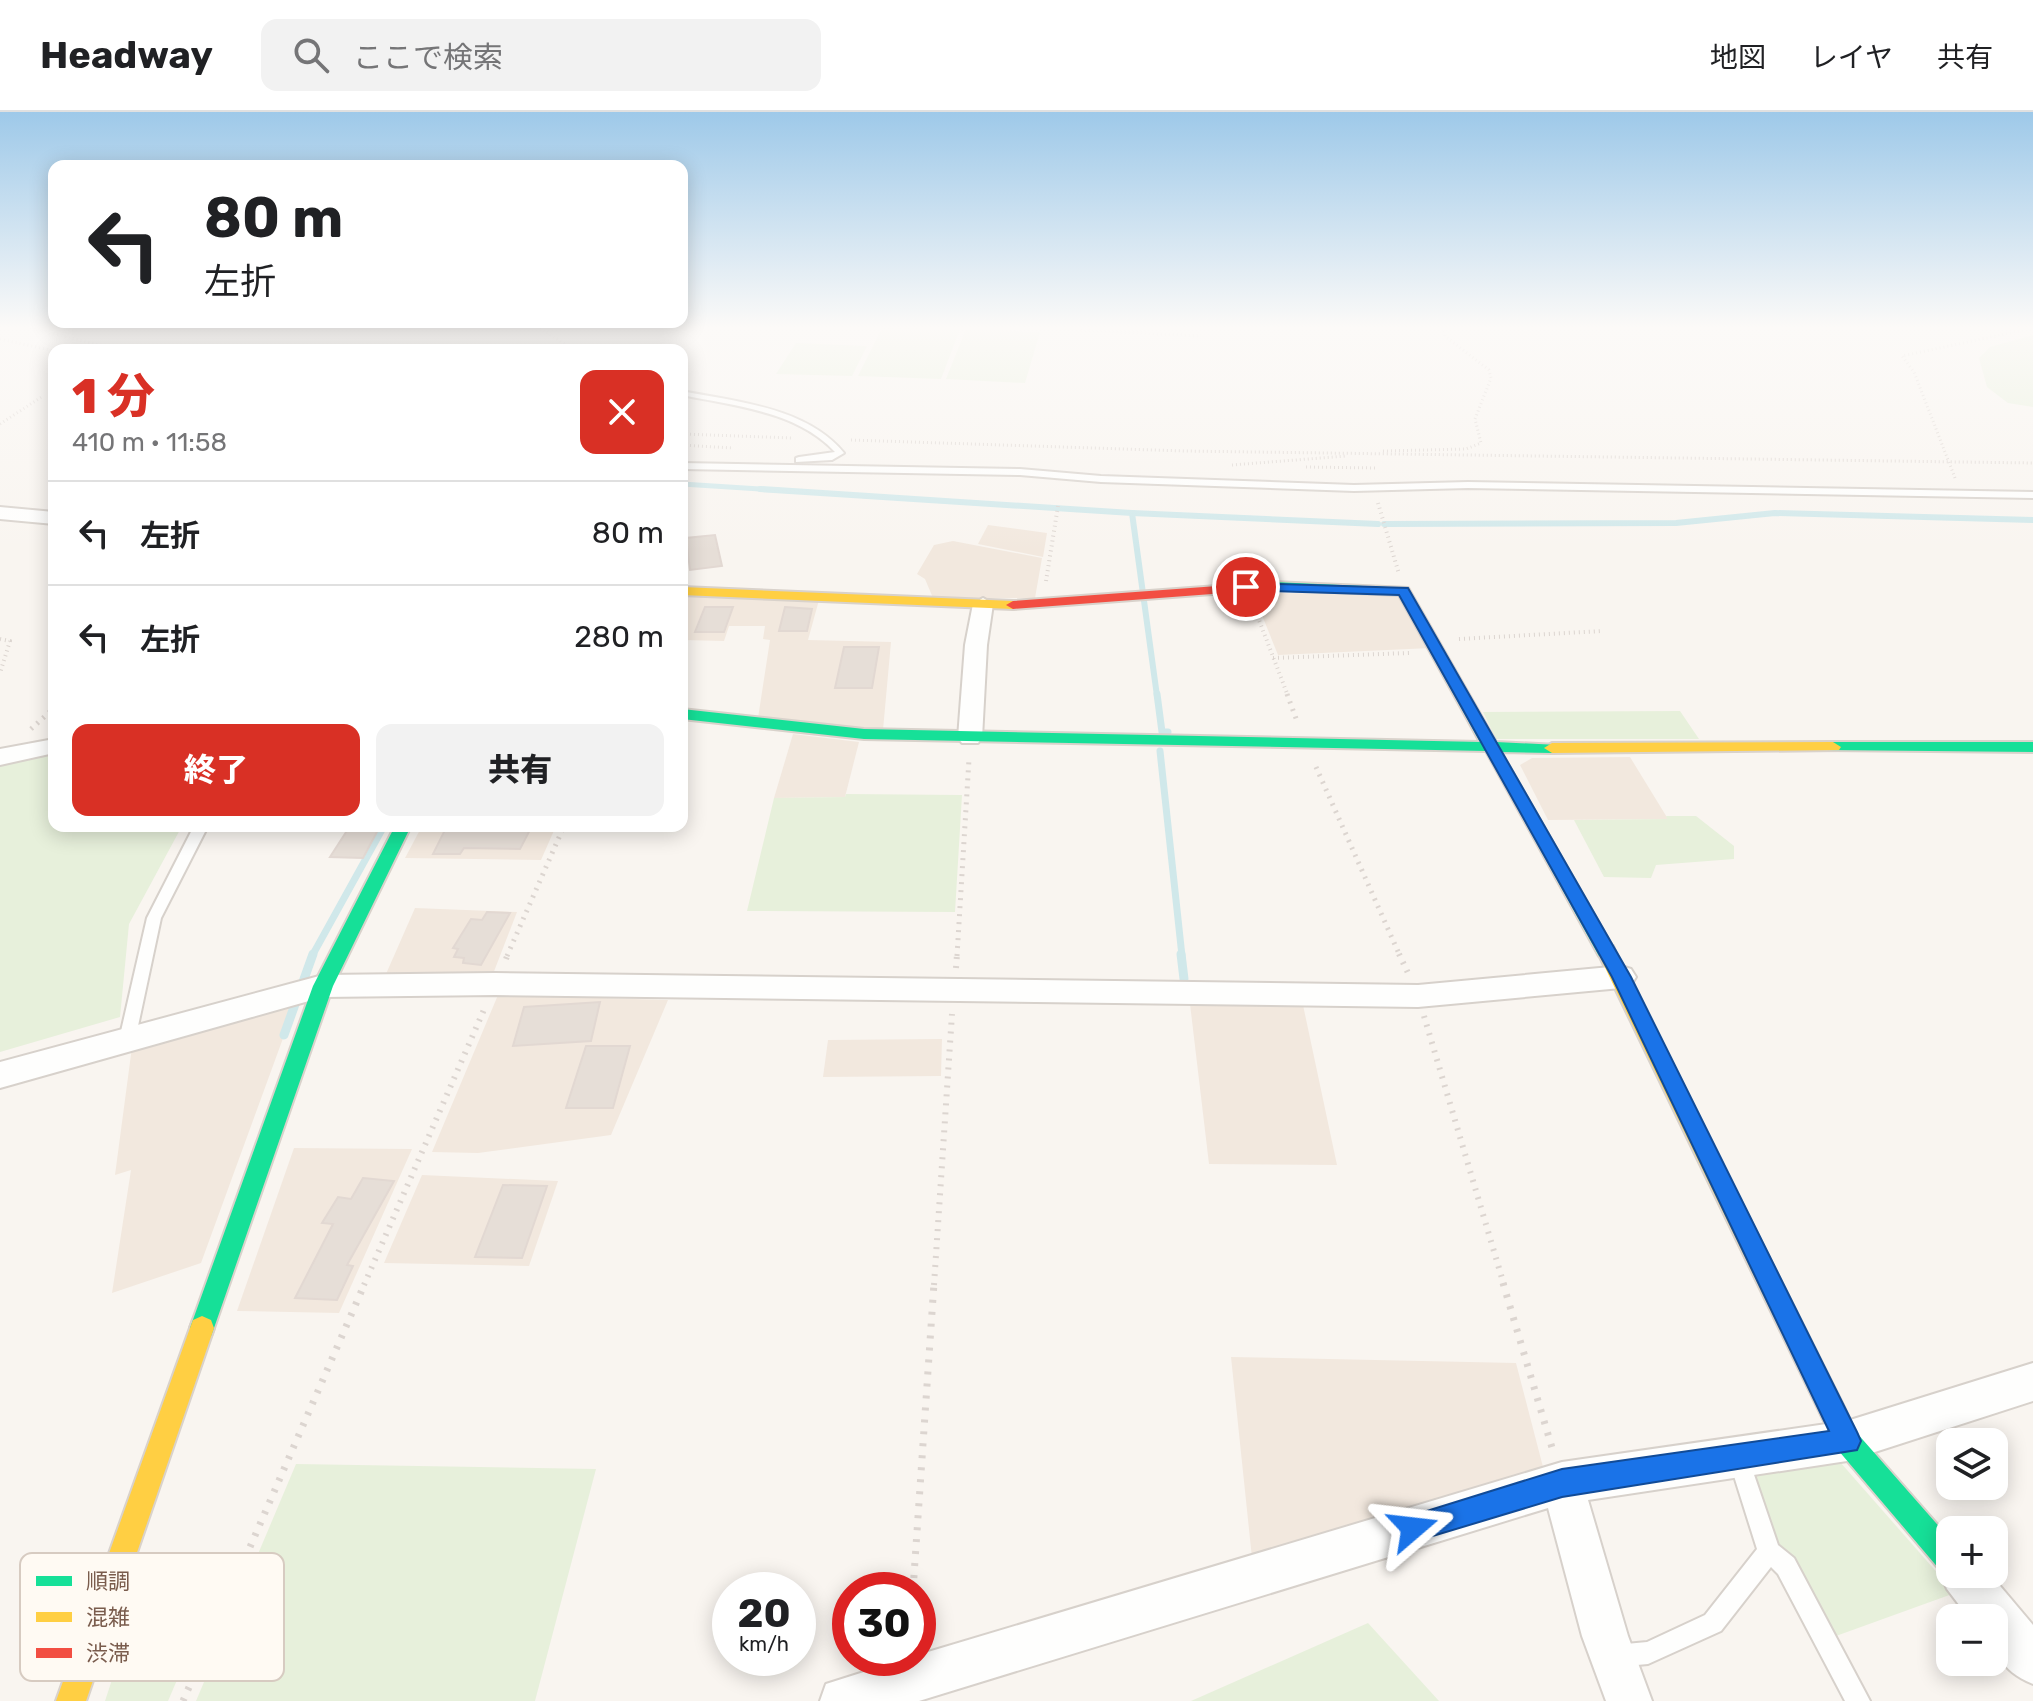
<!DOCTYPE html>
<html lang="ja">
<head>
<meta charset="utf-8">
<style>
  :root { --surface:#fff; --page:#f2f2f2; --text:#202124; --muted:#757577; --line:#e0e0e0; --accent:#d93025 }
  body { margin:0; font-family:Rubik,"Noto Sans JP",sans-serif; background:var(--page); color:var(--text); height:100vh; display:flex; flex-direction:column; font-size:30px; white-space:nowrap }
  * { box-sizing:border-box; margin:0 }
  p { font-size:26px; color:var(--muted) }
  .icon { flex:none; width:44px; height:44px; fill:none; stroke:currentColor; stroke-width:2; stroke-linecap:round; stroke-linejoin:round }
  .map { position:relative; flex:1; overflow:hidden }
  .side { position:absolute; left:48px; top:232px; width:640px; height:488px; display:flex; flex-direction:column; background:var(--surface); border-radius:16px; box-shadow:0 4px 20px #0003 }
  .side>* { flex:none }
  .hud { position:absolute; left:48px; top:48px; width:640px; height:168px; border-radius:16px; box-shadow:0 4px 20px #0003; background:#fff; color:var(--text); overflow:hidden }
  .controls { position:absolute; left:1936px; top:1316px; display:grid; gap:16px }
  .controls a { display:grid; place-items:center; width:72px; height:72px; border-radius:16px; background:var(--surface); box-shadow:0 4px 20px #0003; font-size:40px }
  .speed { position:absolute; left:712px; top:1460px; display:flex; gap:16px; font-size:40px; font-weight:700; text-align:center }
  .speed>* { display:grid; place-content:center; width:104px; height:104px; border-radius:50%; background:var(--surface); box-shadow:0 4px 20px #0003; line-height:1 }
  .speed small { font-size:20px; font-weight:400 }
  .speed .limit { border:12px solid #d22; background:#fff; color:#111 }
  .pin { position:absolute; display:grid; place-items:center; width:68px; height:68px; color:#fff; margin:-34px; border:4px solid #fff; border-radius:50%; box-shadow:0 2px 8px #0007 }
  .me { position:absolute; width:88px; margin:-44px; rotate:73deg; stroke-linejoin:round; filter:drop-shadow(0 0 6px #0008) }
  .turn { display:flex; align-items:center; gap:28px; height:168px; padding:0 24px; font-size:36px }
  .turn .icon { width:104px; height:104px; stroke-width:2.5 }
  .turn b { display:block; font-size:56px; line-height:68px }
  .round { display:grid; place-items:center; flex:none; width:84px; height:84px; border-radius:16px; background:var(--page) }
  .head { display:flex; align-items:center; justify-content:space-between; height:136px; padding:0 24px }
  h1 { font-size:48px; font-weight:800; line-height:60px; color:var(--accent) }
  .primary-button { display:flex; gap:16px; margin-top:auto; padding:16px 24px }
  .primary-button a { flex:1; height:92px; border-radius:16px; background:var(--accent); color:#fff; font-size:32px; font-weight:800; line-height:92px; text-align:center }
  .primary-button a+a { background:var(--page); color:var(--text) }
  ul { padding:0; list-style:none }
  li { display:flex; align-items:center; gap:24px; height:104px; padding:0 24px; border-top:2px solid var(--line) }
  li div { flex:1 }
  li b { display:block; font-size:30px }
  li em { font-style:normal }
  header { display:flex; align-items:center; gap:48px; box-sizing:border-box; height:112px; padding:0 40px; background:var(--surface); border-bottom:2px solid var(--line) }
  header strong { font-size:38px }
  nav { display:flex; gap:44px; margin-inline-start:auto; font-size:28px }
  .search { width:560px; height:72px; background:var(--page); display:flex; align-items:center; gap:20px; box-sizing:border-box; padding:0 28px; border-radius:16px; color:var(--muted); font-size:30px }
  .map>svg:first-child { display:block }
</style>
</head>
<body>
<header>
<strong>Headway</strong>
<div class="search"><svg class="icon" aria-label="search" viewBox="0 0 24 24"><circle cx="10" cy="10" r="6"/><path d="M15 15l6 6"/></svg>ここで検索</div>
<nav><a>地図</a><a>レイヤ</a><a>共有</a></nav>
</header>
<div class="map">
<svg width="2033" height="1589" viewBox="0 0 2033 1589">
  <rect width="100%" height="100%" fill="#f9f5f0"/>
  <g fill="#f2e8de">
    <polygon points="988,413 1047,421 1043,445 978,432"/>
    <polygon points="953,429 1042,446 1035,486 933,486 925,467 917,462 934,433"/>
    <polygon points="1253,481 1401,482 1431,536 1278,543"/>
    <polygon points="682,482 819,488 808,528 891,530 883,618 758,606 770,528 763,527 765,514 729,514 724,529 682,528"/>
    <polygon points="793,622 859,630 845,685 774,686"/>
    <polygon points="1630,645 1668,707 1548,708 1520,653 1532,646"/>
    <polygon points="422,714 556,714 541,748 405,746"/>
    <polygon points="415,796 517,800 493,862 486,865 386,862"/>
    <polygon points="498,883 668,888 611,1023 478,1041 432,1040"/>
    <polygon points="297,888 201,1151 112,1181 131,1058 115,1063 132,935"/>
    <polygon points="1190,892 1303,893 1337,1053 1209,1052"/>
    <polygon points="942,927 941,964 823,965 828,928"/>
    <polygon points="294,1036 412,1037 339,1201 237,1199"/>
    <polygon points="422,1063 558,1069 529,1154 384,1151"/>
    <polygon points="1231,1245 1516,1251 1543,1355 1252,1446"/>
  </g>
  <g fill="#e7f0db">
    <polygon points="882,216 960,217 941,267 858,264"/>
    <polygon points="966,217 1040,220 1025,271 946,267"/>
    <polygon points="2033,223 2033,295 2008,291 1987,275 1979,246 1990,235"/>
    <polygon points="796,231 867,234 852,264 776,262"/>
    <polygon points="1680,599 1699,627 1496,627 1483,600"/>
    <polygon points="54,641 54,714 182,714 129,812 120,905 0,940 0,654"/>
    <polygon points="846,682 962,683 955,800 747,799 774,686 845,685"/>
    <polygon points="1666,704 1696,704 1734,734 1734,747 1656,753 1651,766 1604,765 1574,708 1667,707"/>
    <polygon points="1833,1342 1955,1481 1836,1524 1772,1430 1751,1359"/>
    <polygon points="296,1352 596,1357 535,1589 196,1589"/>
    <polygon points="232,1440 168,1589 105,1589 149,1455"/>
    <polygon points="1368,1511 1439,1589 1191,1589"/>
  </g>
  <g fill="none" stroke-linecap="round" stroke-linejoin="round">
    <polyline stroke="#d0e8ea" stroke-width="5" points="682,372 791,379"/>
    <g stroke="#d0e8ea" stroke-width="6">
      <polyline points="760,377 1132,401 1378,412"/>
      <polyline points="1132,401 1157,584"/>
      <polyline points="1384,412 1676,411 1775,401 2033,408"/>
    </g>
    <g stroke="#d0e8ea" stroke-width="7">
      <polyline points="1157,582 1162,620 1168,620"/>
      <polyline points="1160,639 1182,844"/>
      <polyline points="312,844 384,714"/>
    </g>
    <g stroke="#d0e8ea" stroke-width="9">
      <polyline points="1181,842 1184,867"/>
      <polyline points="284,923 313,842"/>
    </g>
  </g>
  <g fill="#e6ded7" stroke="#e2d8d2" stroke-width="2">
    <polygon points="715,423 722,454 690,458 686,426"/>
    <polygon points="705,495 733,495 724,520 695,520"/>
    <polygon points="785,495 812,497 807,519 779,519"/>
    <polygon points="844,535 879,535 872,576 835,576"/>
    <polygon points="350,714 375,714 373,718 378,718 363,746 330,745"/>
    <polygon points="447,714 532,714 520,737 464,736 460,742 433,742"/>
    <polygon points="487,800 510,801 481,853 463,851 464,846 454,845 458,837 453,836 471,807 482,808"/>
    <polygon points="600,890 591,929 513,934 524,895"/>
    <polygon points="586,934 630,934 613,996 566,996"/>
    <polygon points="363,1066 394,1069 347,1153 353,1154 337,1188 295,1186 333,1112 322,1111 338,1085 351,1087"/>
    <polygon points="503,1073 547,1074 522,1146 475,1145"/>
  </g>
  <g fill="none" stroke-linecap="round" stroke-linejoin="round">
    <g stroke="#d7d1cb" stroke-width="4">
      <g id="lane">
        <path d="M682 279C737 290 806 295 844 341L832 348 796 350V346L799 345 835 340C797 299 734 294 682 283Z"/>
        <polygon points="682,351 1020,357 1101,364 1354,373 1468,370 2033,380 2033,386 1468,376 1354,379 1101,370 1020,363 682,357"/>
        <polygon points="194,714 208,714 161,806 135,928 133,932 127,934 121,932 119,928 147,806"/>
        <polygon points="1739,1338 1746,1341 1749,1348 1778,1433 1794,1446 1870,1589 1845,1589 1778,1462 1771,1455 1721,1519 1648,1552 1615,1555 1607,1552 1604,1544 1607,1536 1615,1533 1647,1530 1705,1503 1757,1437 1729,1348 1732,1341"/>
      </g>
    </g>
    <g stroke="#d7d1cb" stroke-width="4">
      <g id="street">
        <polygon points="0,395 54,400 54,412 0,407"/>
        <polygon points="983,486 993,492 987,533 982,626 978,631 962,631 958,626 965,533 973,492"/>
        <polygon points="54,627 54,641 0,653 0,637"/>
        <polygon points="1621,854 1631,857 1636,865 1631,873 1621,876 1418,895 495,883 323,885 0,976 0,950 323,863 495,861 1418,873"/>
        <polygon points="2033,1251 2033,1289 1847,1349 1588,1388 1628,1524 1652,1589 1606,1589 1582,1524 1548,1396 919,1589 820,1589 826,1572 908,1546 918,1546 918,1543 1562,1350 1847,1309"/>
        <path d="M1950 1445V1462H1990L2033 1513V1572C1999 1558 1994 1540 1994 1506H1969L1947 1477 1940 1462Z"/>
      </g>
    </g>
    <g stroke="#d9d2cb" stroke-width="4">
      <g id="fast">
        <polygon points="1273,470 1408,476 1496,630 1558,633 1560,636 1558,639 1552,641 1501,640 1615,839 1613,844 1599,844 1486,639 864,627 682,607 682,597 864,617 1480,630 1399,483 1268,477 1266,474"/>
        <polygon points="1833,630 2033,630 2033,640 1827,638 1825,635"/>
        <polygon points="395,714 411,714 333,874 214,1216 211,1224 202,1228 193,1224 190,1216 313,874"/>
        <polygon points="1833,1287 1842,1291 1856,1320 1950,1427 1950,1462 1940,1458 1838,1338 1820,1300 1824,1291"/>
      </g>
    </g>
    <g stroke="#d9d2cb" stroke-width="4">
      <g id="slow">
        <polygon points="682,475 1013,489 1020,493 1013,497 682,483"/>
        <polygon points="1833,630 1841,635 1839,638 1552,641 1544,636 1552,631"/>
        <polygon points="1606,832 1613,834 1615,839 1842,1291 1846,1300 1842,1309 1833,1313 1824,1309 1597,839 1599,834"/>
        <polygon points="202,1204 211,1208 214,1216 86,1589 56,1589 190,1216 193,1208"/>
      </g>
    </g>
    <g stroke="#d9d2cb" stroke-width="4">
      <polygon id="jam" points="1273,470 1280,474 1278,477 1013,497 1006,493 1013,489"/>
    </g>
    <g stroke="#dcd5d0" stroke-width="3" stroke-dasharray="1 3" stroke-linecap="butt">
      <polyline points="30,216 120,238"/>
      <polyline points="540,216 574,238"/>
      <polyline points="1045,216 1201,224"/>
      <polyline points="0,227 54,239"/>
      <polyline points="0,312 43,284"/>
      <polyline points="682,322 793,326"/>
      <polyline points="851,328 1184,339 2033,351"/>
      <polyline points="682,333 733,336"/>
      <polyline points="1383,339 1466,337 1481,331 1475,307 1491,266 1489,258 1445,224 1443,216"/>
      <polyline points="1232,353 1346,344"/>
      <polyline points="1306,355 1376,356"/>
      <polyline points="1955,366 1914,260 1902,244 2033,216"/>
    </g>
    <g stroke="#dcd5d0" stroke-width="4" stroke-dasharray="1 4" stroke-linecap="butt">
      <polyline points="1378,391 1399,462"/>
      <polyline points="1046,469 1058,394"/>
      <polyline points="1254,495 1288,584"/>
      <polyline points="0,527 10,529 0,561"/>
      <polyline points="1459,527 1602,519"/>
      <polyline points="1273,546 1409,541"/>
    </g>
    <g stroke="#dcd5d0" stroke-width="5" stroke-dasharray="2 6" stroke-linecap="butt">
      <polyline points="1287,582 1297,609"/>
      <polyline points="31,617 54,596"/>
      <polyline points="1316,655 1400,844"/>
      <polyline points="507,844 564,714"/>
      <polyline points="957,844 969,647"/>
    </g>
    <g stroke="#dcd5d0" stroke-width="6" stroke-dasharray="2 7" stroke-linecap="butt">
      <polyline points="1399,842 1408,861"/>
      <polyline points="506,847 508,842"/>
      <polyline points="956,856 957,842"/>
      <polyline points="1424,904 1504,1173"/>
      <polyline points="364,1173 486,893"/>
      <polyline points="934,1173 952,902"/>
    </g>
    <g stroke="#dcd5d0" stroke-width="7" stroke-dasharray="3 9" stroke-linecap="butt">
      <polyline points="1503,1171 1553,1339"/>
      <polyline points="913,1478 934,1171"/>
      <polyline points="183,1589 365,1171"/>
    </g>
    <use href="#lane" fill="#fefefd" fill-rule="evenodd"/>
    <use href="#street" fill="#fefefd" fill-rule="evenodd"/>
    <use href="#fast" fill="#16e098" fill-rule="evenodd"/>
    <use href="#slow" fill="#ffcf43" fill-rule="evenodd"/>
    <use href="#jam" fill="#f24e42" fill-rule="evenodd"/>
  </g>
  <linearGradient id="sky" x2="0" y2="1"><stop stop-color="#9ec9e9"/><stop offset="0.49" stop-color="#fcfaf8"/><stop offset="1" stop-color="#fcfaf8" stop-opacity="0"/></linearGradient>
  <rect width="2033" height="439" fill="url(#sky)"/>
  <polygon fill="#1a73e8" stroke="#114b97" stroke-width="2" points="1246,471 1408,476 1631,865 1857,1320 1861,1329 1857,1338 1562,1385 1413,1430 1404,1426 1400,1416 1404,1406 1562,1357 1829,1319 1612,865 1399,483 1242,478 1240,475"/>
  <rect x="20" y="1441" width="264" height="128" rx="12" fill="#fffaf3" stroke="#d7cbc1" stroke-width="2"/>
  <rect x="36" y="1464" width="36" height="10" fill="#16e098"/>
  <rect x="36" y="1500" width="36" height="10" fill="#ffcf43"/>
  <rect x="36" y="1536" width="36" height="10" fill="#f24e42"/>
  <g font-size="22" fill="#7a5c4d">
    <text x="86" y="1477">順調</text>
    <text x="86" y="1513">混雑</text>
    <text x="86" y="1549">渋滞</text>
  </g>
</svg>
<div class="controls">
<a><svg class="icon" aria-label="layers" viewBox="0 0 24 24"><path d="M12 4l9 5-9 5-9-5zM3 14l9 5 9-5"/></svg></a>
<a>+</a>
<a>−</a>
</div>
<div class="speed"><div>20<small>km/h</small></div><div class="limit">30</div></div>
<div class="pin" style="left:1246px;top:475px;background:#d93025"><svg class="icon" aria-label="arrive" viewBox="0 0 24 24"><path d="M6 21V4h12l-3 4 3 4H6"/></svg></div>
<svg class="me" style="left:1413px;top:1416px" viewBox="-20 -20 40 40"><path d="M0-17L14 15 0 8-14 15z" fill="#1a73e8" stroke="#fff" stroke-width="4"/></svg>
<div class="hud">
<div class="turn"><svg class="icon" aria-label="left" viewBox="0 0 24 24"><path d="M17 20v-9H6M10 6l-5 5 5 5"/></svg><div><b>80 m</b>左折</div></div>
</div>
<section class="side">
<div class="head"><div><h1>1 分</h1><p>410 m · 11:58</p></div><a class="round" style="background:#d93025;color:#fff"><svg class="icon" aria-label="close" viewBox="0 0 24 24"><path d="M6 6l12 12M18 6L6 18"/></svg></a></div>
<ul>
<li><svg class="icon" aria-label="left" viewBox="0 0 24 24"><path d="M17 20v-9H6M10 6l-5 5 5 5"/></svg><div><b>左折</b></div><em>80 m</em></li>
<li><svg class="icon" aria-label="left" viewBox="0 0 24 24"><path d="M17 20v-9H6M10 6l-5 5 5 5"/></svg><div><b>左折</b></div><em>280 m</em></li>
</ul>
<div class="primary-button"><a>終了</a><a>共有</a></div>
</section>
</div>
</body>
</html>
